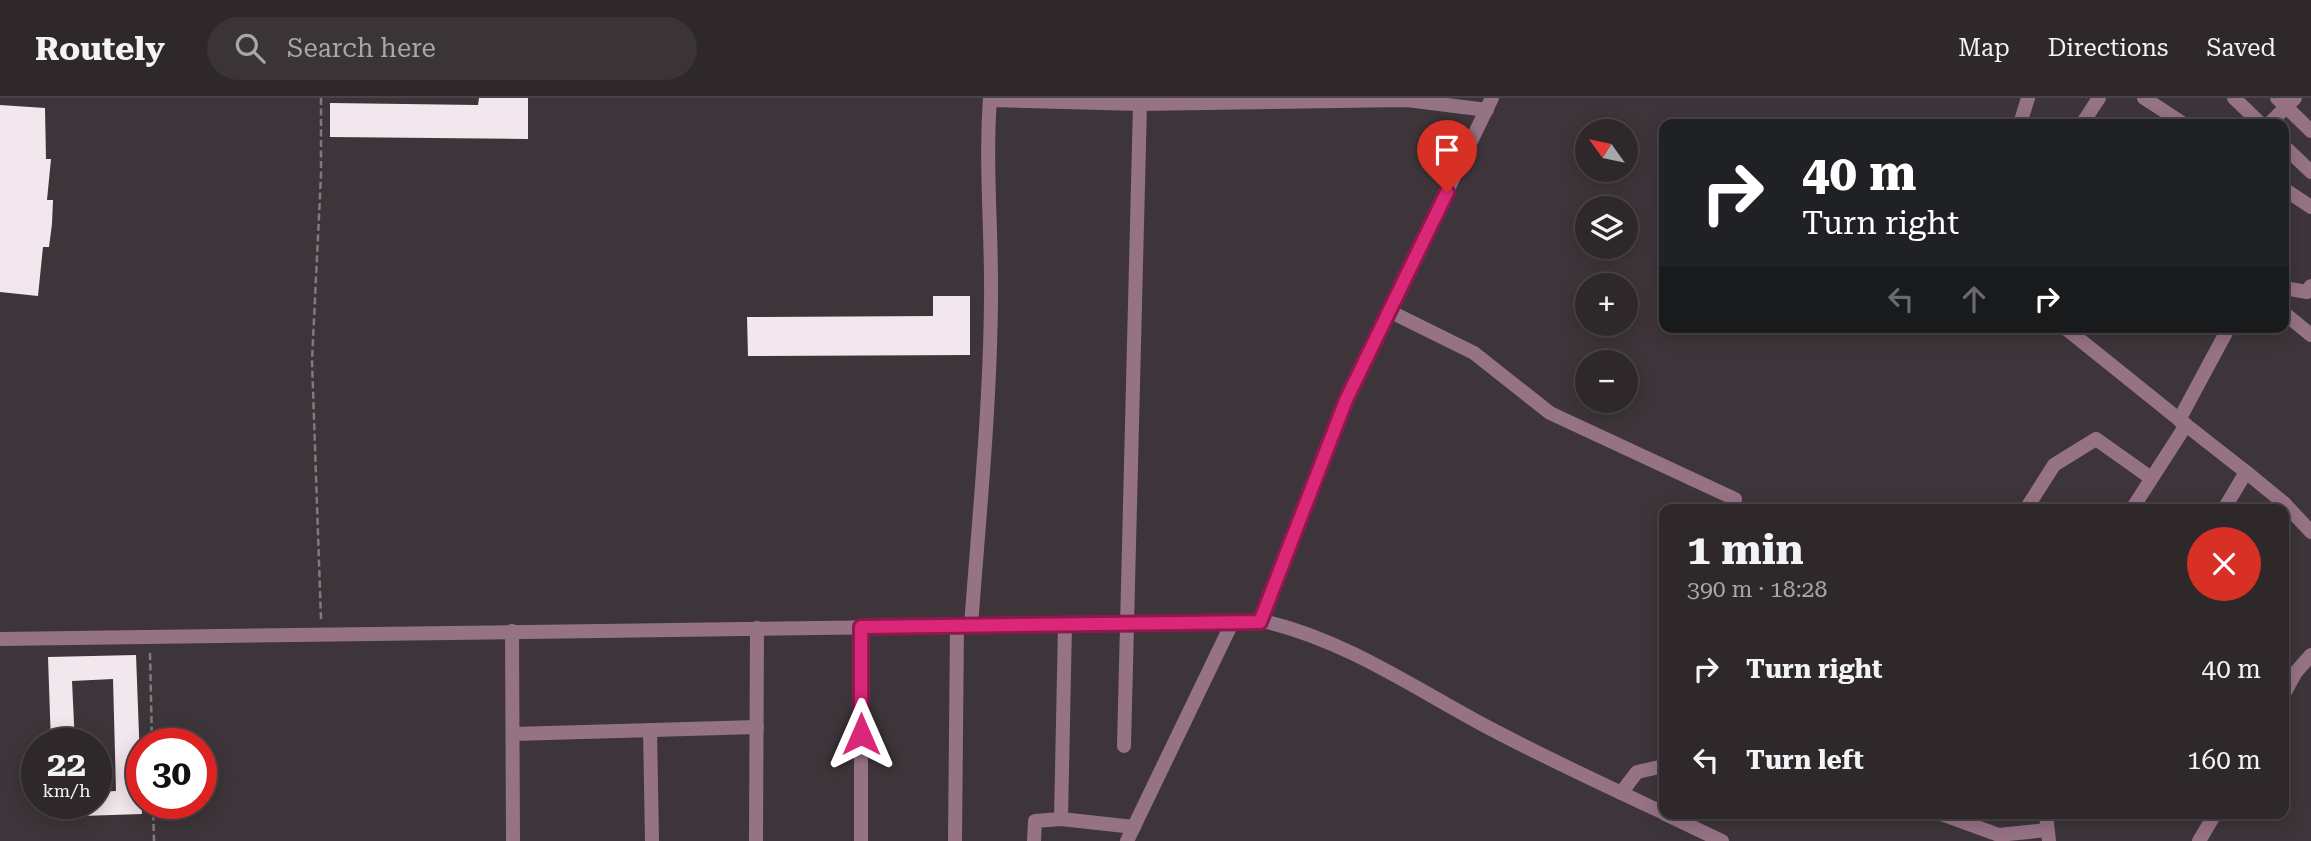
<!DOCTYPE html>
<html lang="en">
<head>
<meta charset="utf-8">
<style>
  :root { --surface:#2e282b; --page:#3a3437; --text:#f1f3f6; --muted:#a7a6a9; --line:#494447 }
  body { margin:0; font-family:"Roboto Serif",serif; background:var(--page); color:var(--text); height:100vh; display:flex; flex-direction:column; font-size:26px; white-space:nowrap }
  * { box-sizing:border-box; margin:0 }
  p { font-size:23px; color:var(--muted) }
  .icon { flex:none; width:38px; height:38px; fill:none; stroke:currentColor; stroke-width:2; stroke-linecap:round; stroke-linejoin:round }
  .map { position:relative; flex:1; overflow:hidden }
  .sheet { position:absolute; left:1659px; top:406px; width:630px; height:315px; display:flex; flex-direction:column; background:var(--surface); border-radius:14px; box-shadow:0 4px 18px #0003,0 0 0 2px var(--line) }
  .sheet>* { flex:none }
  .banner { position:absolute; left:1659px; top:21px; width:630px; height:214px; border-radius:14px; box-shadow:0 4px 18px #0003,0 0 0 2px var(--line); background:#202124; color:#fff; overflow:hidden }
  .needle { width:46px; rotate:303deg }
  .fabs { position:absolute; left:1575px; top:21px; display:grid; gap:14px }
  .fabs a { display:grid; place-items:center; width:63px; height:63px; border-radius:50%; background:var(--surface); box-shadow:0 4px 18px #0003,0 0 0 2px var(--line); font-size:35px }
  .speed { position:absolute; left:21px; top:630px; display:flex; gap:14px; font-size:35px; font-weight:700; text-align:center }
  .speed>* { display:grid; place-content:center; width:91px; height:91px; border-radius:50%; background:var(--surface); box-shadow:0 4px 18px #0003,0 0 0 2px var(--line); line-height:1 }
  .speed small { font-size:18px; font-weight:400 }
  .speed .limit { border:10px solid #d22; background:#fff; color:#111 }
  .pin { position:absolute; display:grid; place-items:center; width:60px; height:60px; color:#fff; margin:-72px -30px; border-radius:50% 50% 50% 0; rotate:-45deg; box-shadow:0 0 7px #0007 }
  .pin .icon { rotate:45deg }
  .me { position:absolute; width:77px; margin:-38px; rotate:0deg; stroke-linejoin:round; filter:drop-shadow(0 0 5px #0008) }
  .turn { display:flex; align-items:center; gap:24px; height:147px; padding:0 28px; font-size:32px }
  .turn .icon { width:91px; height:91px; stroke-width:2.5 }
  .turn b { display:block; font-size:49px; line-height:60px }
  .lanes { display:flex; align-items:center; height:66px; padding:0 28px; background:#0003; justify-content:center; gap:35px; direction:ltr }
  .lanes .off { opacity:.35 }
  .round { display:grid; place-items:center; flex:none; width:74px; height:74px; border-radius:37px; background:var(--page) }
  .summary { display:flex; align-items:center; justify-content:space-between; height:119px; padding:0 28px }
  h1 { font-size:42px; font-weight:700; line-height:52px }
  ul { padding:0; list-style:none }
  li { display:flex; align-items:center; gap:21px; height:91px; padding:0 28px }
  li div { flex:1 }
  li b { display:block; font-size:26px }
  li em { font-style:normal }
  header { display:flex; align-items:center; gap:42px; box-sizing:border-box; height:98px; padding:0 35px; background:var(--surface); border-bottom:2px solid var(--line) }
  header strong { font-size:33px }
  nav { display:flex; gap:38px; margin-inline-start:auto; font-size:24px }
  .search { width:490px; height:63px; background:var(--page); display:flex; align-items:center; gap:18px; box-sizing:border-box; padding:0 24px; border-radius:38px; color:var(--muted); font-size:26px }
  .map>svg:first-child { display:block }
</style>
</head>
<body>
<header>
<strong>Routely</strong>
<div class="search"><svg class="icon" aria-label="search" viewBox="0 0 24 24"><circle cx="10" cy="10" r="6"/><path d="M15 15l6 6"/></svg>Search here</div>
<nav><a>Map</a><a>Directions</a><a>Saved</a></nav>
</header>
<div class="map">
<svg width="2311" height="743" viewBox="0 0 2311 743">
  <rect width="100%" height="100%" fill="#3d3539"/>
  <g fill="#f2e7ec">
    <polygon points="479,0 528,0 528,41 330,39 330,5 478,7"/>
    <polygon points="0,7 45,10 46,61 51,61 47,102 53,102 52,126 49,149 43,149 38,198 0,194"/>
    <polygon points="933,198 970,198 970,257 748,258 747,219 933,218"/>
    <polygon points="136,557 142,716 52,719 52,705 96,705 96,694 116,693 113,581 72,583 75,646 51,646 48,559"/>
  </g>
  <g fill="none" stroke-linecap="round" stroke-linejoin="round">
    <g stroke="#80797d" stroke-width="2.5" stroke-dasharray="7 3.5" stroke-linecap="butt">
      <polyline points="321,0 321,77 312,263 321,521"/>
      <polyline points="150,555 152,646"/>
      <polyline points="153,705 154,743"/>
    </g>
    <g stroke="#967285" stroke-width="14">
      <polyline points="2144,0 2184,26"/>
      <polyline points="2234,0 2261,26"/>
      <polyline points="2277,0 2311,33"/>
      <polyline points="990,2 1140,6 1407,2 1487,12"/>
      <polyline points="2020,26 2028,0"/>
      <polyline points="2082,26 2099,0"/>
      <polyline points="2269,26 2295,0"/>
      <polyline points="2284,48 2311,74"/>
      <polyline points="2284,91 2311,109"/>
      <polyline points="2284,190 2307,194 2311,188"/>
      <polyline points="1389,213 1474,255 1550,315 1735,401"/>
      <polyline points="2284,215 2311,237"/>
      <polyline points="2064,229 2186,327 2132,411"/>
      <polyline points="2179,322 2229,229"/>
      <polyline points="2186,327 2246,374 2224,411"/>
      <polyline points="2246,374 2284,405 2311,434"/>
      <polyline points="2026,411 2054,367 2096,341 2151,380"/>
      <polyline points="1260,524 1346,302 1492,0"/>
      <path d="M971 528C979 420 990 311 991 203 992 135 985 68 990 0"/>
      <polyline points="512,533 513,743"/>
      <polyline points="2284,596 2296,574 2311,557"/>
      <polyline points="650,632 652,743"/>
      <polyline points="513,636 757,629"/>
      <polyline points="1124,648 1140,6"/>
      <polyline points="1621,695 1637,674 1664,668"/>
      <polyline points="1941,716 1999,737 2047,732"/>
      <polyline points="2046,716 2049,743"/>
      <polyline points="1061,721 1065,527"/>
      <polyline points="756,743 757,530"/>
      <polyline points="861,743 861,529"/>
      <polyline points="955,743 957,528"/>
      <polyline points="1034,743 1035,723 1061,721 1134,729"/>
      <polyline points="1127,743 1232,525"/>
      <polyline points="2199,743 2215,716"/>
    </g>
    <g stroke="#967285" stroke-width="14">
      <path d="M0 541 1267 524C1343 542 1410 587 1478 624 1539 657 1602 686 1664 715"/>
      <polyline points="1665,716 1722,743"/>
    </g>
  </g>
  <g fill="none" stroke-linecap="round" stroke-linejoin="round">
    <g stroke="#8e194d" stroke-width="18">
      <polyline id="route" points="861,636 861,529 1260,524 1346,302 1447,94"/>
    </g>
    <use href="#route" stroke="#db2777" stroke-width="12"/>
  </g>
</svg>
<div class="fabs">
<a><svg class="needle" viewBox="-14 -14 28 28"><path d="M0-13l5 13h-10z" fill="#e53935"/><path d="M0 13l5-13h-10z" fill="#a7a6a9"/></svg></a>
<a><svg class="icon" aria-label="layers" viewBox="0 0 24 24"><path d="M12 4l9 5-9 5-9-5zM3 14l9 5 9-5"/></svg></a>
<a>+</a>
<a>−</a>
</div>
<div class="speed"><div>22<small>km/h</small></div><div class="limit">30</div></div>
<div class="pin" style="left:1447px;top:94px;background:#d93025"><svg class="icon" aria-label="arrive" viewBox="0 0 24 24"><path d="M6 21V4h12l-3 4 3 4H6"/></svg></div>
<svg class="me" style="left:861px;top:636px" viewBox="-20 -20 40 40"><path d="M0-17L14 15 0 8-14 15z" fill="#db2777" stroke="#fff" stroke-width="4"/></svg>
<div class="banner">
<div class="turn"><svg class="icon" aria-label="right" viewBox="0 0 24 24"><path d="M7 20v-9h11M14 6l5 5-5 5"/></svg><div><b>40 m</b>Turn right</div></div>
<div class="lanes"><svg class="icon off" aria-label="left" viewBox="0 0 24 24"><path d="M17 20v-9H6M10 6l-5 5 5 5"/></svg><svg class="icon off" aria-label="ahead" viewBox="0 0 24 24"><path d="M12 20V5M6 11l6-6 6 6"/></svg><svg class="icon" aria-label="right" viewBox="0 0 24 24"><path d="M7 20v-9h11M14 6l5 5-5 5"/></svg></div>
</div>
<section class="sheet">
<div class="summary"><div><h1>1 min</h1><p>390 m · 18:28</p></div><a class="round" style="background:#d93025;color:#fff"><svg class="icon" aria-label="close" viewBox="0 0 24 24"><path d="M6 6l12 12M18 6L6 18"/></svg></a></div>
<ul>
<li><svg class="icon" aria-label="right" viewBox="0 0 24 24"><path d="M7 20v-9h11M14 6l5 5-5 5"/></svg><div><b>Turn right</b></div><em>40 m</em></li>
<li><svg class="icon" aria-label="left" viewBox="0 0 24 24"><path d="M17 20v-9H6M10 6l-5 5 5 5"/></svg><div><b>Turn left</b></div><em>160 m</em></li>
</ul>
</section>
</div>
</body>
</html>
